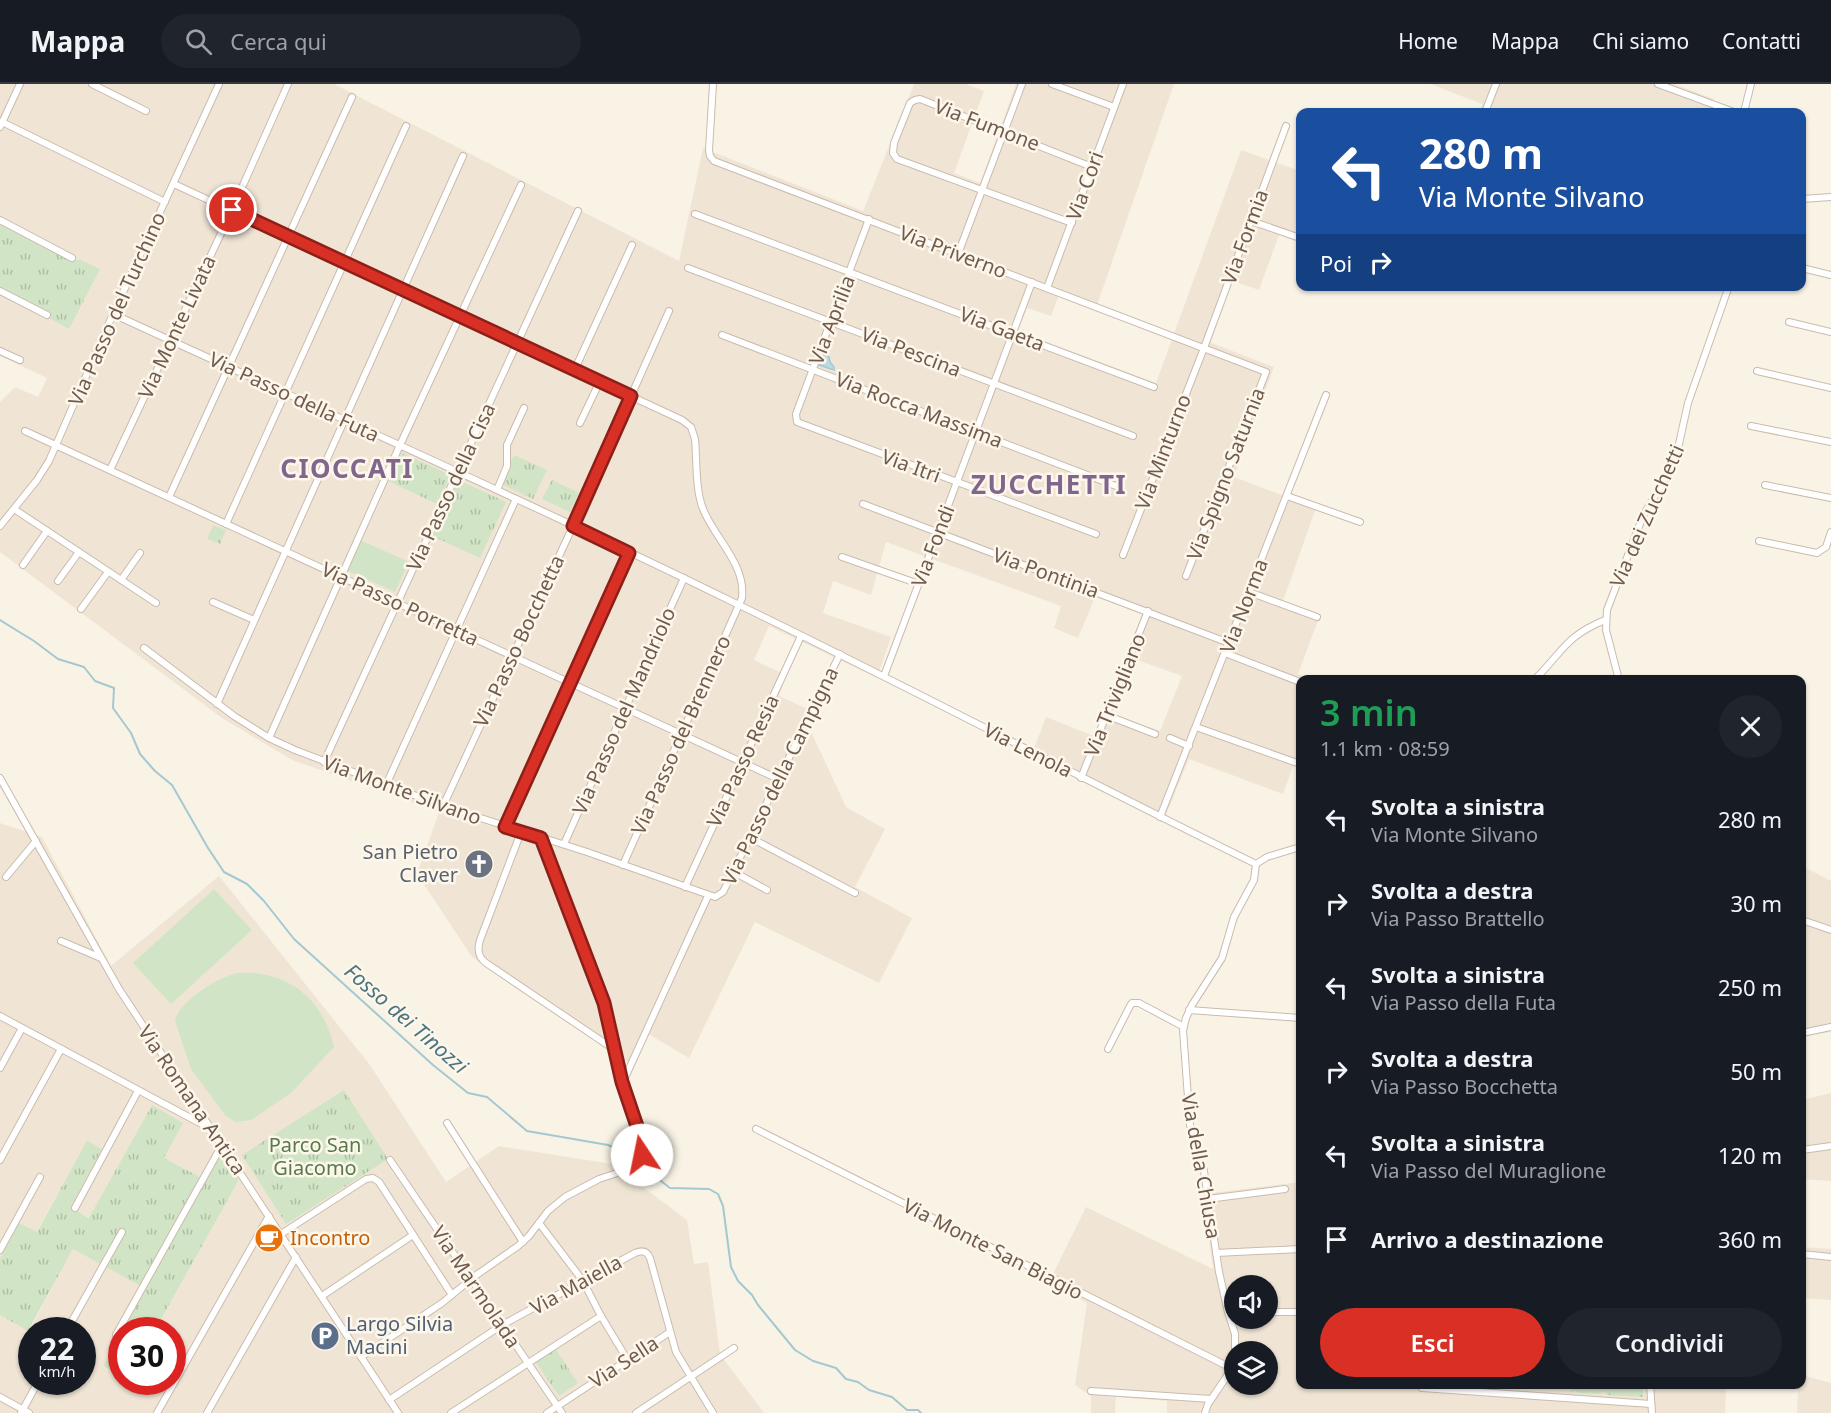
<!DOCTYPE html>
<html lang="it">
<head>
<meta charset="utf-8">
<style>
  :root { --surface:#171b24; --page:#20242c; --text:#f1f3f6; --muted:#9ea1a6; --line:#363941; --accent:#d93025 }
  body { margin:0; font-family:"Noto Sans",sans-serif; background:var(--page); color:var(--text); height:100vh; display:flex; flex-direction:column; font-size:22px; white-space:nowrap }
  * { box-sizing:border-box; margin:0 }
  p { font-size:20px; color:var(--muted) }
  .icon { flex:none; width:33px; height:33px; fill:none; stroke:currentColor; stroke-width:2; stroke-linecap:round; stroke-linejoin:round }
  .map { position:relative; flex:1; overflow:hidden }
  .details { position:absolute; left:1296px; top:591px; width:510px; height:714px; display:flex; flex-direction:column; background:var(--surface); border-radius:12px; box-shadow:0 2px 4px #0004 }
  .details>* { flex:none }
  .top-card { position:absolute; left:1296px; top:24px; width:510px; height:183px; border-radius:12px; box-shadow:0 2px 4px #0004; background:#1a4fa0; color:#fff; overflow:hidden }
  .controls { position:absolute; left:1224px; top:1191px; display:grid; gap:12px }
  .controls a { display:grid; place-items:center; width:54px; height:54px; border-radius:50%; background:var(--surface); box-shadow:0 2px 4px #0004; font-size:30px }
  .speed { position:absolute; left:18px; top:1233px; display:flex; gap:12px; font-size:30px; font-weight:700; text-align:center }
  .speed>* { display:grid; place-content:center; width:78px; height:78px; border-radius:50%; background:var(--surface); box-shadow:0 2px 4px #0004; line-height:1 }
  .speed small { font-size:15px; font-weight:400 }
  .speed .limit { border:9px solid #d22; background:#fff; color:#111 }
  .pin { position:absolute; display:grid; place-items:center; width:51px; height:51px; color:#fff; margin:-26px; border:3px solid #fff; border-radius:50%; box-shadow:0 2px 6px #0007 }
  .me { position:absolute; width:66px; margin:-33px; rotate:349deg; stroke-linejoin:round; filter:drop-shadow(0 0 4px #0008) }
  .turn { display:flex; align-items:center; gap:21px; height:126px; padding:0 24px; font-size:27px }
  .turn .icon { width:78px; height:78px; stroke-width:2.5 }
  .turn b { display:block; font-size:42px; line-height:51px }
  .then { display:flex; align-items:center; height:57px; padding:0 24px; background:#0003; gap:12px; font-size:22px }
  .round { display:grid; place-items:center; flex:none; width:63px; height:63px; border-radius:32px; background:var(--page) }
  .head { display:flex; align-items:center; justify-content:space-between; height:102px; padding:0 24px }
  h1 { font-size:36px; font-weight:600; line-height:45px; color:#1e9e55 }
  .primary-button { display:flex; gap:12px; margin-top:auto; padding:12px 24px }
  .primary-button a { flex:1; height:69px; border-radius:36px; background:var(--accent); color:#fff; font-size:24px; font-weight:600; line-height:69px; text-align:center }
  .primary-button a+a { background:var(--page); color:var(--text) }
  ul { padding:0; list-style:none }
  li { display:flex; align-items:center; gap:18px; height:84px; padding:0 24px }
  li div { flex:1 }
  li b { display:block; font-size:22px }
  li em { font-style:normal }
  header { display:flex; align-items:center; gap:36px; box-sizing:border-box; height:84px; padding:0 30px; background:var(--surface); border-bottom:2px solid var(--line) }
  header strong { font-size:28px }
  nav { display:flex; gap:33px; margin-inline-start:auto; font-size:21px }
  .search { width:420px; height:54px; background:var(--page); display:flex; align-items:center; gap:15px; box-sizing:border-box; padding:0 21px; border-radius:33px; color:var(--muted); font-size:22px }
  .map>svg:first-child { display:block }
</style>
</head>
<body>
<header>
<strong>Mappa</strong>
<div class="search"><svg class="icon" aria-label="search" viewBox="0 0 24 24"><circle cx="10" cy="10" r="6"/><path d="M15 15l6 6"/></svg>Cerca qui</div>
<nav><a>Home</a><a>Mappa</a><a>Chi siamo</a><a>Contatti</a></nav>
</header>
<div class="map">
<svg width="1831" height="1329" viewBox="0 0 1831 1329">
  <defs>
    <pattern id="grass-tufts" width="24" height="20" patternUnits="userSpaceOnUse" patternTransform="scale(1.5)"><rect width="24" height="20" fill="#d1e5c6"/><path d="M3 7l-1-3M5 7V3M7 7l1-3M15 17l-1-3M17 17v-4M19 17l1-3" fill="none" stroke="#aebda3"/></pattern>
  </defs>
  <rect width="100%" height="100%" fill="#f9f3e6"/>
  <g fill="#f0e5d5" fill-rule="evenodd">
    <polygon points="0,0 334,0 679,177 703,64 863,127 914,0 966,0 984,7 954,89 980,99 1016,0 1174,0 1096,224 1059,211 1051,232 1027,224 1018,247 1156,299 1241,66 1300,87 1300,159 1279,151 1259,206 1233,197 1209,258 1274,283 1234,393 1316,424 1283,517 1320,531 1298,590 1310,595 1300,596 1300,664 1283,710 1189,675 1163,738 1031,672 1046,633 1094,652 1104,627 1160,647 1182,592 1126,572 1143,528 1096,511 1078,554 1054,544 1061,522 886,458 871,511 833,497 823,529 891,553 877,594 769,542 754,576 786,591 779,612 816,629 809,643 846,723 885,745 855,803 912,834 879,899 755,838 689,974 645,948 629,979 472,873 417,790 439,728 292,676 222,634 0,468 0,318 15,303 38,313 47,294 0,272"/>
    <polygon points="1430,0 1674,0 1714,15 1710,28 1586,28 1575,25 1573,28 1480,28 1482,20"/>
    <path d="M0 739 42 753 111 882 219 792 370 981 446 1098 499 1062 612 1080 687 1136 694 1180 708 1178 720 1270 764 1329H0V1231L29 1247 73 1164 146 1205 103 1283 121 1293 122 1298H172V1246H155L239 1096 221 1069 206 1096 164 1074 152 1022 90 1134 71 1123 102 1065 87 1056 36 1149 19 1139 0 1174ZM32 1246H82V1298H32Z"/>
    <polygon points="1806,784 1831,797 1831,948 1802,953 1802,786"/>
    <polygon points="1831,1009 1831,1097 1802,1095 1802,1016"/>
    <path d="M1300 1098V1300L1717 1301 1726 1303 1725 1329H1167V1317L1116 1313 1115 1329H1091V1312L1075 1301 1087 1219 1049 1198 1086 1123 1213 1185 1203 1110ZM1234 1202H1268V1234H1234ZM1234 1268H1268V1300H1234Z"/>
    <polygon points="1802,1163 1831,1165 1831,1216 1802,1214"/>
    <polygon points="1802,1291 1831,1299 1831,1329 1797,1329 1798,1301 1802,1300"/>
  </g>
  <g fill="url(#grass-tufts)">
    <polygon points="0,137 74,176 81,176 100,185 69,245 49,234 50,230 0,204"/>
    <polygon points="402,369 451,391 437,420 388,397"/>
    <polygon points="514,371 547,386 533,415 501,400"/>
    <polygon points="459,396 506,418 480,474 432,452"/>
    <polygon points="552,396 579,409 570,428 542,415"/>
    <polygon points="213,441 226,446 220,460 207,455"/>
    <polygon points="344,1006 388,1075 286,1140 242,1071"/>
    <polygon points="152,1021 183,1039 164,1074 206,1096 221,1068 239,1096 155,1246 123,1246 146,1205 73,1165 28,1247 0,1231 0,1174 19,1139 37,1148 87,1056 102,1065 71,1123 89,1134"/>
    <polygon points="121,1249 121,1293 103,1282"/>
    <polygon points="555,1264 578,1299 559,1312 535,1277"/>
    <polygon points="1572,1301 1643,1301 1643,1313 1608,1311 1603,1308 1601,1310 1579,1309 1575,1306 1570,1309"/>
  </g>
  <g fill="#d1e5c6">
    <polygon points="360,456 409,478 395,508 347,486"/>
    <polygon points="214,805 252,846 171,920 133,879"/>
    <path d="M238 889C289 886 323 915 334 963L291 1009 251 1036 235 1038 225 1031 191 985 175 937C178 917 220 892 238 889Z"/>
  </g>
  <polygon fill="#bddae1" stroke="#a4c8d1" stroke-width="1.5" points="826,271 829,273 830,278 834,283 834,286 819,281 822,272"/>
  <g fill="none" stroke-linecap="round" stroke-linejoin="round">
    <polyline stroke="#a4c8d1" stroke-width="2" points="0,536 34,557 58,575 84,583 95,597 114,604 113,624 131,649 140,670 155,687 172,701 208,764 224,788 247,800 264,817 294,855 433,981 468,1009 487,1013 527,1047 608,1061 624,1068 670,1104 709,1105 718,1110 723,1122 731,1183 738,1197 752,1211 758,1221 795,1266 813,1277 836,1284 846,1295 858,1298 869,1306 892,1313 907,1326 918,1326 921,1329"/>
    <g stroke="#cabbad" stroke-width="8">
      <g id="minor">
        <polyline points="92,0 146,27"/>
        <polyline points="713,0 709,66 710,72 714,77 1266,288 1186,492"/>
        <polyline points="1052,0 1114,23"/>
        <polyline points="1658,0 1734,28"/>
        <polyline points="1485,28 1496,0"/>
        <polyline points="1744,28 1751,0"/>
        <polyline points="2,38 165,118"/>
        <polyline points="0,43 20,0"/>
        <path d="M174 100 682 336 691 343 695 355C697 377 695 404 703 425 715 455 746 480 742 514L623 781"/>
        <polyline points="1802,115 1831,113"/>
        <polyline points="695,130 1154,303"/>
        <polyline points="869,135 796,330 797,338 1096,450"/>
        <polyline points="0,136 72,174"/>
        <polyline points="1251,137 1300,154"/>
        <polyline points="1072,139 897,75 893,69 894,59 910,19 915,16 920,15 1092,83"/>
        <polyline points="958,170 1022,0"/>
        <polyline points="688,184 1133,352"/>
        <polyline points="1802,184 1831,191"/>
        <polyline points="1047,204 1123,0"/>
        <polyline points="0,207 47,231"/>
        <path d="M113 230C321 326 531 419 737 520 911 604 1082 695 1256 780"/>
        <polyline points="1789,238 1831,248"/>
        <polyline points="722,251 1116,402"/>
        <polyline points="0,267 20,276"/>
        <polyline points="575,285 632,161"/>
        <polyline points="1757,287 1831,304"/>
        <polyline points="580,339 600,297"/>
        <polyline points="1751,342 1831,358"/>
        <polyline points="25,347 774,693"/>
        <polyline points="110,386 232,126 288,0"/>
        <polyline points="1765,401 1831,414"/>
        <polyline points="497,406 507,382 507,361 524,324"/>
        <polyline points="1287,412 1360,438"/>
        <polyline points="169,413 352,13"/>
        <polyline points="863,420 1229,559"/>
        <polyline points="14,425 156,519"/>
        <polyline points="226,440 406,42"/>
        <polyline points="0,442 37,396 49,377 113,230 219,0"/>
        <polyline points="1759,457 1817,469 1826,463 1831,448"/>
        <polyline points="1123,471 1204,264 1286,42"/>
        <polyline points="842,473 919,500"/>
        <polyline points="23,481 47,447"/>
        <polyline points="121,496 140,469"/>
        <polyline points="58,497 79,468"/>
        <polyline points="1249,508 1317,533"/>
        <polyline points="213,518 254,536"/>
        <polyline points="81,525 108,488"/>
        <polyline points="144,564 234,632 269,654 295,666 443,722 587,768 715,813 723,808 840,570"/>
        <polyline points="1225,569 1300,598"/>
        <polyline points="884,592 1032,198"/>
        <path d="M1534 596C1563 568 1564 553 1605 536"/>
        <polyline points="1619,596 1606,546 1607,526 1643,432 1675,378 1688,319 1729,202"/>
        <polyline points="217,620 463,72"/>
        <polyline points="1106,631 1155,650"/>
        <polyline points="1196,643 1300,680"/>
        <polyline points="269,654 400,361 521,101"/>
        <polyline points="1170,654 1189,662"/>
        <polyline points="324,678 578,127"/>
        <polyline points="0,694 119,905 398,1329"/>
        <polyline points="1081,694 1148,527"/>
        <polyline points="386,701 516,415"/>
        <polyline points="443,722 573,442 669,227"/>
        <polyline points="1160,733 1326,311"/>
        <polyline points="505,743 629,469"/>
        <path d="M521 748 480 856C477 866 478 873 486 879L615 966"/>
        <polyline points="749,753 855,809"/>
        <polyline points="564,760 684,494"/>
        <polyline points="732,787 767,806"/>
        <polyline points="6,793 36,757"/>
        <polyline points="685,803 801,552"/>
        <polyline points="1802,836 1831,846"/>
        <polyline points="61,857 101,874"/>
        <polyline points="1189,926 1300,934"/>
        <polyline points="0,932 211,1045"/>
        <polyline points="1802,949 1831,943"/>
        <polyline points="1108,965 1130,922 1132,919 1139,919 1184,943"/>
        <polyline points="0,984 22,944"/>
        <polyline points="623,998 708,812"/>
        <polyline points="447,1039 523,1158"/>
        <polyline points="756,1045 1231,1284"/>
        <polyline points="1802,1066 1831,1062"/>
        <polyline points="0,1076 61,965"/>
        <polyline points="390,1076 562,1329"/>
        <polyline points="1208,1115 1285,1105"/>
        <polyline points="75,1124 138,1007"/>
        <polyline points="539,1139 583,1197 601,1232 627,1275"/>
        <polyline points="281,1150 366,1095 373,1094 379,1098 452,1211"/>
        <polyline points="0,1166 40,1093"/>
        <polyline points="1216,1169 1300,1165"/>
        <polyline points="1802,1170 1831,1173"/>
        <polyline points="322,1212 413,1151"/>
        <polyline points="1268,1228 1300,1228"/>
        <polyline points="67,1246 122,1148"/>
        <polyline points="116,1251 222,1061"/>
        <polyline points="1235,1268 1235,1250 1228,1228 1219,1188 1204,1087 1190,1041 1183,946 1186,934 1192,921 1222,874 1234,833 1254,796 1256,780 1267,773 1300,763"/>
        <polyline points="361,1273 442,1219 475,1192 518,1162 529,1152 548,1127 565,1113 599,1095 632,1084 641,1076 642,1057 622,998 604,919 541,754"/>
        <polyline points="1650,1300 1652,1329"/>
        <polyline points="1422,1304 1651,1320"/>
        <polyline points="1091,1307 1211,1315"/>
        <polyline points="0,1313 29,1329"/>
        <path d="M389 1316 502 1241 635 1169C642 1166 647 1167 650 1174L676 1268 713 1329"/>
        <polyline points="21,1329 38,1298"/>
        <polyline points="157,1329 269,1132"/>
        <polyline points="207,1329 296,1173"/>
        <polyline points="451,1329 601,1232"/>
        <polyline points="547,1329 670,1248"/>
        <polyline points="636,1329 734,1264"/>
        <polyline points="1205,1329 1208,1320 1229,1289 1234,1272"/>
      </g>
    </g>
    <use href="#minor" stroke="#fff" stroke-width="6"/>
  </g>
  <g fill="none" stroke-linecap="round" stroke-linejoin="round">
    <g stroke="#8d1f18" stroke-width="15">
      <polyline id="route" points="232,126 631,312 573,442 629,469 505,743 541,754 604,919 622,998 642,1057 642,1071"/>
    </g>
    <use href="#route" stroke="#d93025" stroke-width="10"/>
  </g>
  <defs>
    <g id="church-disc" transform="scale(1.5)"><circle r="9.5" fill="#6b7280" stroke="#fdf7eb"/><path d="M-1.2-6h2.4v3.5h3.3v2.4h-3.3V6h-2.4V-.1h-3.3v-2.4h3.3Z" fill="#fff"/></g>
    <g id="cafe-disc" transform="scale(1.5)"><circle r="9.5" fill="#e8710a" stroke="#fdf7eb"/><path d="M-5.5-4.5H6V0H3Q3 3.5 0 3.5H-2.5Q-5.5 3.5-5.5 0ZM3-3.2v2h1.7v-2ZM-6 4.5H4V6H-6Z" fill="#fff"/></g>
    <g id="parking-disc" transform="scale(1.5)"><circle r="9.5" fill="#5c6f8a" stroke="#fdf7eb"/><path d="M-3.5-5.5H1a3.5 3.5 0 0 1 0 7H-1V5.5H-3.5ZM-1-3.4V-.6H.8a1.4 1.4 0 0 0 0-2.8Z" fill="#fff"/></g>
  </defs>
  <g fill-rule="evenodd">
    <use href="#church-disc" x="479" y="780"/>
    <use href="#cafe-disc" x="269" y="1154"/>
    <use href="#parking-disc" x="325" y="1252"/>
  </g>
  <g text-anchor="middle" stroke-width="5" stroke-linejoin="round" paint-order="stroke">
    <g font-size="20" fill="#705b4e" stroke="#fdf7eb">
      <text transform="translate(987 41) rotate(21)" y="7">Via Fumone</text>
      <text transform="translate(1085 102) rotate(-70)" y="7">Via Cori</text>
      <text transform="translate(1245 153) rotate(-70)" y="7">Via Formia</text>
      <text transform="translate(953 168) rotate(21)" y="7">Via Priverno</text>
      <text transform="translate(117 225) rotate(-66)" y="7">Via Passo del Turchino</text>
      <text transform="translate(832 236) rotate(-69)" y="7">Via Aprilia</text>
      <text transform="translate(177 243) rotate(-65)" y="7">Via Monte Livata</text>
      <text transform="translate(1002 245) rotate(21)" y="7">Via Gaeta</text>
      <text transform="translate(911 268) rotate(21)" y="7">Via Pescina</text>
      <text transform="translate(294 313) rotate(25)" y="7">Via Passo della Futa</text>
      <text transform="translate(919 326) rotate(21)" y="7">Via Rocca Massima</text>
      <text transform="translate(1163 368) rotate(-69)" y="7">Via Minturno</text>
      <text transform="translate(911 382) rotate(20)" y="7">Via Itri</text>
      <text transform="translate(1226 390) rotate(-69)" y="7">Via Spigno Saturnia</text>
      <text transform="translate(451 403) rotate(-65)" y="7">Via Passo della Cisa</text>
      <text transform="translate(1647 432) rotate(-66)" y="7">Via dei Zucchetti</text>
      <text transform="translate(933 462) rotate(-69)" y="7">Via Fondi</text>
      <text transform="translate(1046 489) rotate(20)" y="7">Via Pontinia</text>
      <text transform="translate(400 520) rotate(25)" y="7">Via Passo Porretta</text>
      <text transform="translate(1244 522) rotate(-69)" y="7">Via Norma</text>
      <text transform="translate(519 557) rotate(-65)" y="7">Via Passo Bocchetta</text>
      <text transform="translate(1115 611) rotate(-68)" y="7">Via Trivigliano</text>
      <text transform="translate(624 627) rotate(-66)" y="7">Via Passo del Mandriolo</text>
      <text transform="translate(681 651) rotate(-66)" y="7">Via Passo del Brennero</text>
      <text transform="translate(1028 666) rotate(27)" y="7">Via Lenola</text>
      <text transform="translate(743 677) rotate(-65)" y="7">Via Passo Resia</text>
      <text transform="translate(780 692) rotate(-64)" y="7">Via Passo della Campigna</text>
      <text transform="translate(402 706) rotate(20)" y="7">Via Monte Silvano</text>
      <text transform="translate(192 1016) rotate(56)" y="7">Via Romana Antica</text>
      <text transform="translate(1201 1082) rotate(80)" y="7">Via della Chiusa</text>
      <text transform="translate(993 1165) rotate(27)" y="7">Via Monte San Biagio</text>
      <text transform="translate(576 1201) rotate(-29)" y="7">Via Maiella</text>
      <text transform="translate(476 1203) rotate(56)" y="7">Via Marmolada</text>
      <text transform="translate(624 1278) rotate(-33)" y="7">Via Sella</text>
    </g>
    <g font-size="20" fill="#5b616d" stroke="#fdf7eb" text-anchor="end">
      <text x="458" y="775">San Pietro<tspan x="458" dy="23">Claver</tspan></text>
    </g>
    <g font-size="20" fill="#567a4a" stroke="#fdf7eb">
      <text x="315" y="1068">Parco San<tspan x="315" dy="23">Giacomo</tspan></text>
    </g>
    <g font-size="20" fill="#c56008" stroke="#fdf7eb" text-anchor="start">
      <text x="290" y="1161">Incontro</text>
    </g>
    <g font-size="20" fill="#4e5e75" stroke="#fdf7eb" text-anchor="start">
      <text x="346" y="1247">Largo Silvia<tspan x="346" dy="23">Macini</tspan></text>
    </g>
    <g font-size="21" font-style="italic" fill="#4a7580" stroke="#fdf7eb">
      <text transform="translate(406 935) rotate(41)" y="7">Fosso dei Tinozzi</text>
    </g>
    <g font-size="26" font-weight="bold" letter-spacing="1.5" fill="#80668c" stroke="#fdf7eb">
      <text x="347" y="394">CIOCCATI</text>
      <text x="1049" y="410">ZUCCHETTI</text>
    </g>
  </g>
</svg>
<div class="controls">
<a><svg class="icon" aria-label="sound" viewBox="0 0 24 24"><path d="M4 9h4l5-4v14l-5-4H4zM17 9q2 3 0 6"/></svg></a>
<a><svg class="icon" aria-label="layers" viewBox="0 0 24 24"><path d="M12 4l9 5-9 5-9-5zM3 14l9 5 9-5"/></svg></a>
</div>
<div class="speed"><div>22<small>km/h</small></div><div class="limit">30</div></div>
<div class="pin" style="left:232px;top:126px;background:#d93025"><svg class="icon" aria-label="arrive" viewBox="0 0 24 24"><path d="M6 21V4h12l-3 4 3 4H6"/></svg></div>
<svg class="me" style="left:642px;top:1071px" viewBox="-20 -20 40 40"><circle r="19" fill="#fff"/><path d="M0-13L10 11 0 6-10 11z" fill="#d93025"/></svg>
<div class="top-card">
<div class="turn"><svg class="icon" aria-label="left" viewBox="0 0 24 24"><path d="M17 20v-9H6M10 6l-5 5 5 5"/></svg><div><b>280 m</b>Via Monte Silvano</div></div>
<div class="then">Poi<svg class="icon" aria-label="right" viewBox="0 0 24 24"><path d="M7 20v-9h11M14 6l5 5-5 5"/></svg></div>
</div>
<section class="details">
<div class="head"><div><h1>3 min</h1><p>1.1 km · 08:59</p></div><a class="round"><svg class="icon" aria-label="close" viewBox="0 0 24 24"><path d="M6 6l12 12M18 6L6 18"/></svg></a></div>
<ul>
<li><svg class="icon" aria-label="left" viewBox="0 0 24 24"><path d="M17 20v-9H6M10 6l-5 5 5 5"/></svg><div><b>Svolta a sinistra</b><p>Via Monte Silvano</p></div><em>280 m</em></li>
<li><svg class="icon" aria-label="right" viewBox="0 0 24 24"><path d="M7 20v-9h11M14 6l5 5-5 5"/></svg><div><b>Svolta a destra</b><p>Via Passo Brattello</p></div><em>30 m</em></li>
<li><svg class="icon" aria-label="left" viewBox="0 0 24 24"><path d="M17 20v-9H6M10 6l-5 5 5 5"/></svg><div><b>Svolta a sinistra</b><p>Via Passo della Futa</p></div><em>250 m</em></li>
<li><svg class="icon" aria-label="right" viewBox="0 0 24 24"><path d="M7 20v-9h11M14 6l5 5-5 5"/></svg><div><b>Svolta a destra</b><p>Via Passo Bocchetta</p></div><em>50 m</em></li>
<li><svg class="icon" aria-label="left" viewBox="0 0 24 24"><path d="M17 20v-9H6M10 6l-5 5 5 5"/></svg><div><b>Svolta a sinistra</b><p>Via Passo del Muraglione</p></div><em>120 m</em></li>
<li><svg class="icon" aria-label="arrive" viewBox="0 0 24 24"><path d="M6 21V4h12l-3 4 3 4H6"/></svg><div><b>Arrivo a destinazione</b></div><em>360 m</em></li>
</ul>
<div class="primary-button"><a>Esci</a><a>Condividi</a></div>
</section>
</div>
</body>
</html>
